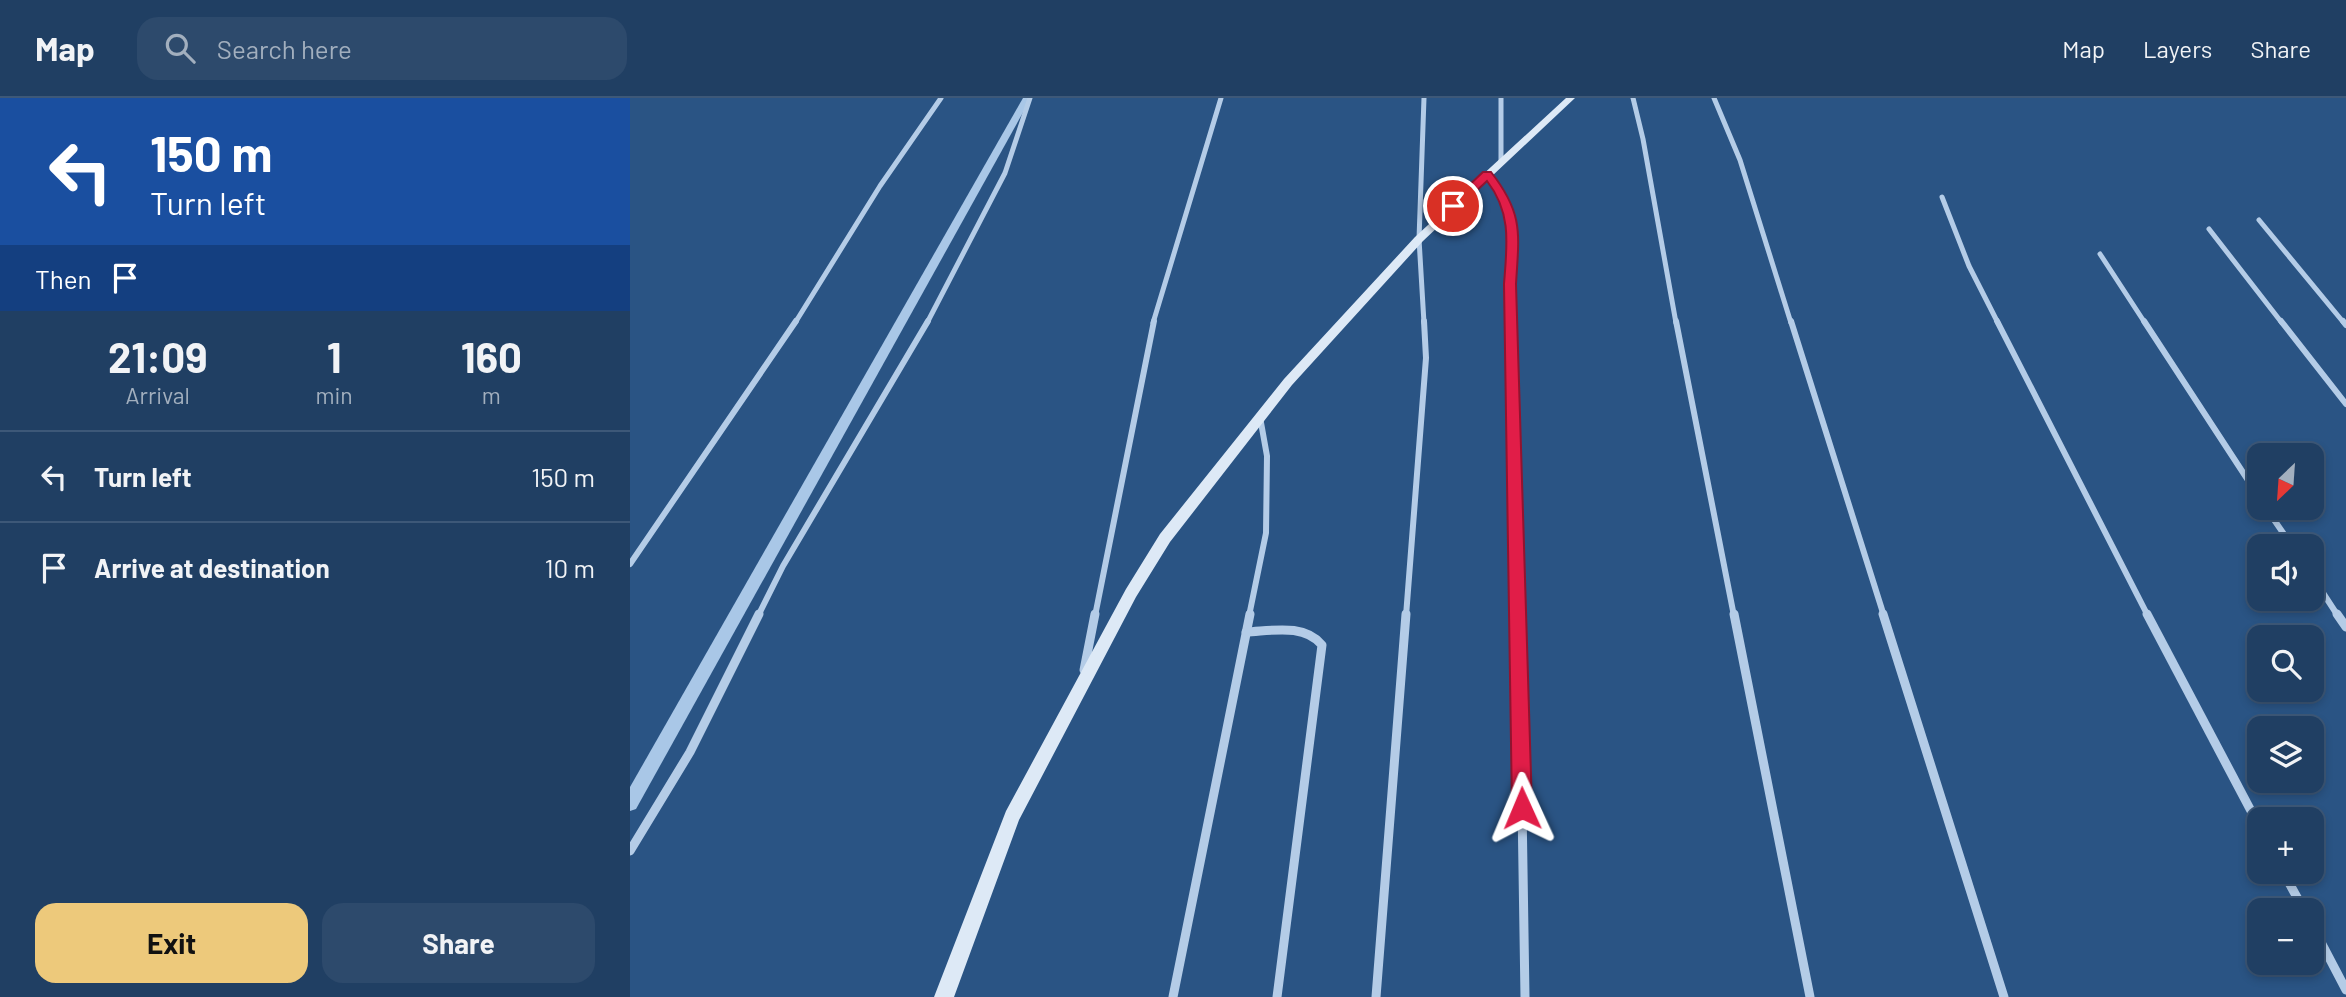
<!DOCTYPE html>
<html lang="en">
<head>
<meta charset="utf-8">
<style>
  :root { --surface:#203f63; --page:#2d4a6c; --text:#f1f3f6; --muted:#a2afbe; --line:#3d5878; --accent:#edc97b }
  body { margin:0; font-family:Barlow,sans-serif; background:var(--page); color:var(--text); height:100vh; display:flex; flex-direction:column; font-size:26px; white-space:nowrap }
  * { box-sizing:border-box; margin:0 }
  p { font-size:23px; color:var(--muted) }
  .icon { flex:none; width:38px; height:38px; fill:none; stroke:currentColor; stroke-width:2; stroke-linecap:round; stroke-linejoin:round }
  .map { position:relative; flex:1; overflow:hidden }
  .details { display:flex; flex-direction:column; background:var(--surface); width:630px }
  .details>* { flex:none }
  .guide { background:#1a4fa0; color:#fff; overflow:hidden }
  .needle { width:46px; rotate:205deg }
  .buttons { position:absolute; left:1617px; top:345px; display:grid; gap:14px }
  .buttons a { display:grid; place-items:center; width:77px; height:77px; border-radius:14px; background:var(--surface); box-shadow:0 4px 10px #0003,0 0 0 2px var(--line); font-size:35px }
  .pin { position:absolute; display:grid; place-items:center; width:60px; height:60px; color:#fff; margin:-30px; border:4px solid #fff; border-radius:50%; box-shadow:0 2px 7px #0007 }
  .me { position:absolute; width:77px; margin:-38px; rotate:359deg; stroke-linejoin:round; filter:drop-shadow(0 0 5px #0008) }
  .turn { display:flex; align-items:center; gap:24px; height:147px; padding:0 35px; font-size:32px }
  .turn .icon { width:91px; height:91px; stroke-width:2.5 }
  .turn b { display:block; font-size:49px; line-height:60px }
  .then { display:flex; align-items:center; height:66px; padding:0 35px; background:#0003; gap:14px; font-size:26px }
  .eta { display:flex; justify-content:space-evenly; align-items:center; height:119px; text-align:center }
  .eta b { font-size:42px; font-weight:700; line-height:49px }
  .primary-button { display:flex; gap:14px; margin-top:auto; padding:14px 35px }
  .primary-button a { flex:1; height:80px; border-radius:21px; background:var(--accent); color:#111; font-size:28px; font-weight:700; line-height:80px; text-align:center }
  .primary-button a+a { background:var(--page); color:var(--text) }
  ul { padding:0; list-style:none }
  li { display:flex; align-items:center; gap:21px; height:91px; padding:0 35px; border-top:2px solid var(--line) }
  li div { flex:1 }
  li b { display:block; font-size:26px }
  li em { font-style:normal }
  header { display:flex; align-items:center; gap:42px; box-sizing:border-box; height:98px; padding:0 35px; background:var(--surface); border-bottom:2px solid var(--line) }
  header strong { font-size:33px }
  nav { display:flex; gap:38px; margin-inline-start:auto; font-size:24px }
  .search { width:490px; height:63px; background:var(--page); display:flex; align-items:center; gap:18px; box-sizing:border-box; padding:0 24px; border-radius:21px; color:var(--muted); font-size:26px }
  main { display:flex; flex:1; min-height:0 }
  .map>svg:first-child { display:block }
</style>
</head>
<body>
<header>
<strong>Map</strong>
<div class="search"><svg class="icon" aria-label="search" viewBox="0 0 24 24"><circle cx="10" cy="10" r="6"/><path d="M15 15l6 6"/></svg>Search here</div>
<nav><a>Map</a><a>Layers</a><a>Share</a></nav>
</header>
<main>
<section class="details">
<div class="guide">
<div class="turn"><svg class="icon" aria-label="left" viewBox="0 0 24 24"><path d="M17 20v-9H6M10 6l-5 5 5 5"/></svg><div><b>150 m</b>Turn left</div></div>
<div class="then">Then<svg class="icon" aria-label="arrive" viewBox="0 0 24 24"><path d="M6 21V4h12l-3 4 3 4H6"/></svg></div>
</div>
<div class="eta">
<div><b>21:09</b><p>Arrival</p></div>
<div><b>1</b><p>min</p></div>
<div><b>160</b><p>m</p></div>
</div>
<ul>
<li><svg class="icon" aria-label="left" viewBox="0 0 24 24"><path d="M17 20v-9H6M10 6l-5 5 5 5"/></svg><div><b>Turn left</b></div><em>150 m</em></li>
<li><svg class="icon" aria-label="arrive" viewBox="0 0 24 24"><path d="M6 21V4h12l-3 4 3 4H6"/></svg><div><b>Arrive at destination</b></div><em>10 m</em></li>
</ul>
<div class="primary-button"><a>Exit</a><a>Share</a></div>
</section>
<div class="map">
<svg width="1716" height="899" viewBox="0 0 1716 899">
  <rect width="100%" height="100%" fill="#2a5484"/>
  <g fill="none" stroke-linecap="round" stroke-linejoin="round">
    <polygon fill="#a9c7e7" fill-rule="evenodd" points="393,0 401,0 6,711 0,713 0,689"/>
    <g stroke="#b4cce7" stroke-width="5">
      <polyline points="871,0 871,64"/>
      <polyline points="1003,0 1013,41 1046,225"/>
      <polyline points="1084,0 1110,62 1161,225"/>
      <polyline points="857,76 872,94 879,109 883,132 881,225"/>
      <polyline points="1312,99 1339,168 1368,225"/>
      <polyline points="1629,122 1714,225"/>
      <polyline points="1579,131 1652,225"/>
      <polyline points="1470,156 1515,225"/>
      <polyline points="165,225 250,88 311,0"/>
      <polyline points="297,225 375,75 400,0"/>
      <polyline points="523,225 591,0"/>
      <polyline points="794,225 789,141 794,0"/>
    </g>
    <g stroke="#b4cce7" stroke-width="6">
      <polyline points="881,223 889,518"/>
      <polyline points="1046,223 1104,518"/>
      <polyline points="1161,223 1254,518"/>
      <polyline points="1367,223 1518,518"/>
      <polyline points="1514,223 1629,399"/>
      <polyline points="1651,223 1716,306"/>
      <polyline points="1713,223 1716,227"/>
      <polyline points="1636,410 1662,448"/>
      <polyline points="0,466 166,223"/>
      <polyline points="1682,478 1708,518"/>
      <polyline points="128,518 153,468 298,223"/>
      <polyline points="465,518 524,223"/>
      <polyline points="619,518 636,435 637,358 630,319"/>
      <polyline points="776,518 796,260 794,223"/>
    </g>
    <g stroke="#b4cce7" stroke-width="9">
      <polyline points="889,516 895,899"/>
      <polyline points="1104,516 1180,899"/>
      <polyline points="1253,516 1374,899"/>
      <polyline points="1517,516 1629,728"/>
      <polyline points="1707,516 1716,529"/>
      <path d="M616 534C641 533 674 525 692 547L647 899"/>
      <polyline points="454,572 465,516"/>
      <polyline points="0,753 60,654 129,516"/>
      <polyline points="1653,774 1674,812"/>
      <polyline points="1682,827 1716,892"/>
      <polyline points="543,899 620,516"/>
      <polyline points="746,899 776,516"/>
    </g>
    <polygon fill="#dde9f6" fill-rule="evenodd" points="936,0 945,0 793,143 662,287 540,444 506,499 389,722 324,899 304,899 376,713 496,491 530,436 654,281 785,139"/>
  </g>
  <path fill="#e11d48" stroke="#92132f" stroke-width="2" d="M853 74H861C894 116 889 136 886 186L902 710 899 716 892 719 885 716 882 710 874 186C877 147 882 115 857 83L827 111 817 108Z"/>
</svg>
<div class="buttons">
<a><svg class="needle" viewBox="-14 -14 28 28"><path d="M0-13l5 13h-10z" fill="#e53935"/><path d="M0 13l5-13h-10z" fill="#a2afbe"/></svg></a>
<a><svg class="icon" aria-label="sound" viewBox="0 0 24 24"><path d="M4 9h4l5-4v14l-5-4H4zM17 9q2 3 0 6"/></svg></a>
<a><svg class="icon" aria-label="search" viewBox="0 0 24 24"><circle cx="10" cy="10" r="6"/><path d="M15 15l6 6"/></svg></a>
<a><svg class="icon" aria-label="layers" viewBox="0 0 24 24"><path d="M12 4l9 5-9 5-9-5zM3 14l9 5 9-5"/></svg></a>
<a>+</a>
<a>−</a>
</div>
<div class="pin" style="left:823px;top:108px;background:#d93025"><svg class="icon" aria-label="arrive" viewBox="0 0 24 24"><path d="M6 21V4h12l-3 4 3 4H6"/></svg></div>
<svg class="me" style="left:892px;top:710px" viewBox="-20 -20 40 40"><path d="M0-17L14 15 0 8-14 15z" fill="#e11d48" stroke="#fff" stroke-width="4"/></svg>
</div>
</main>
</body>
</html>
